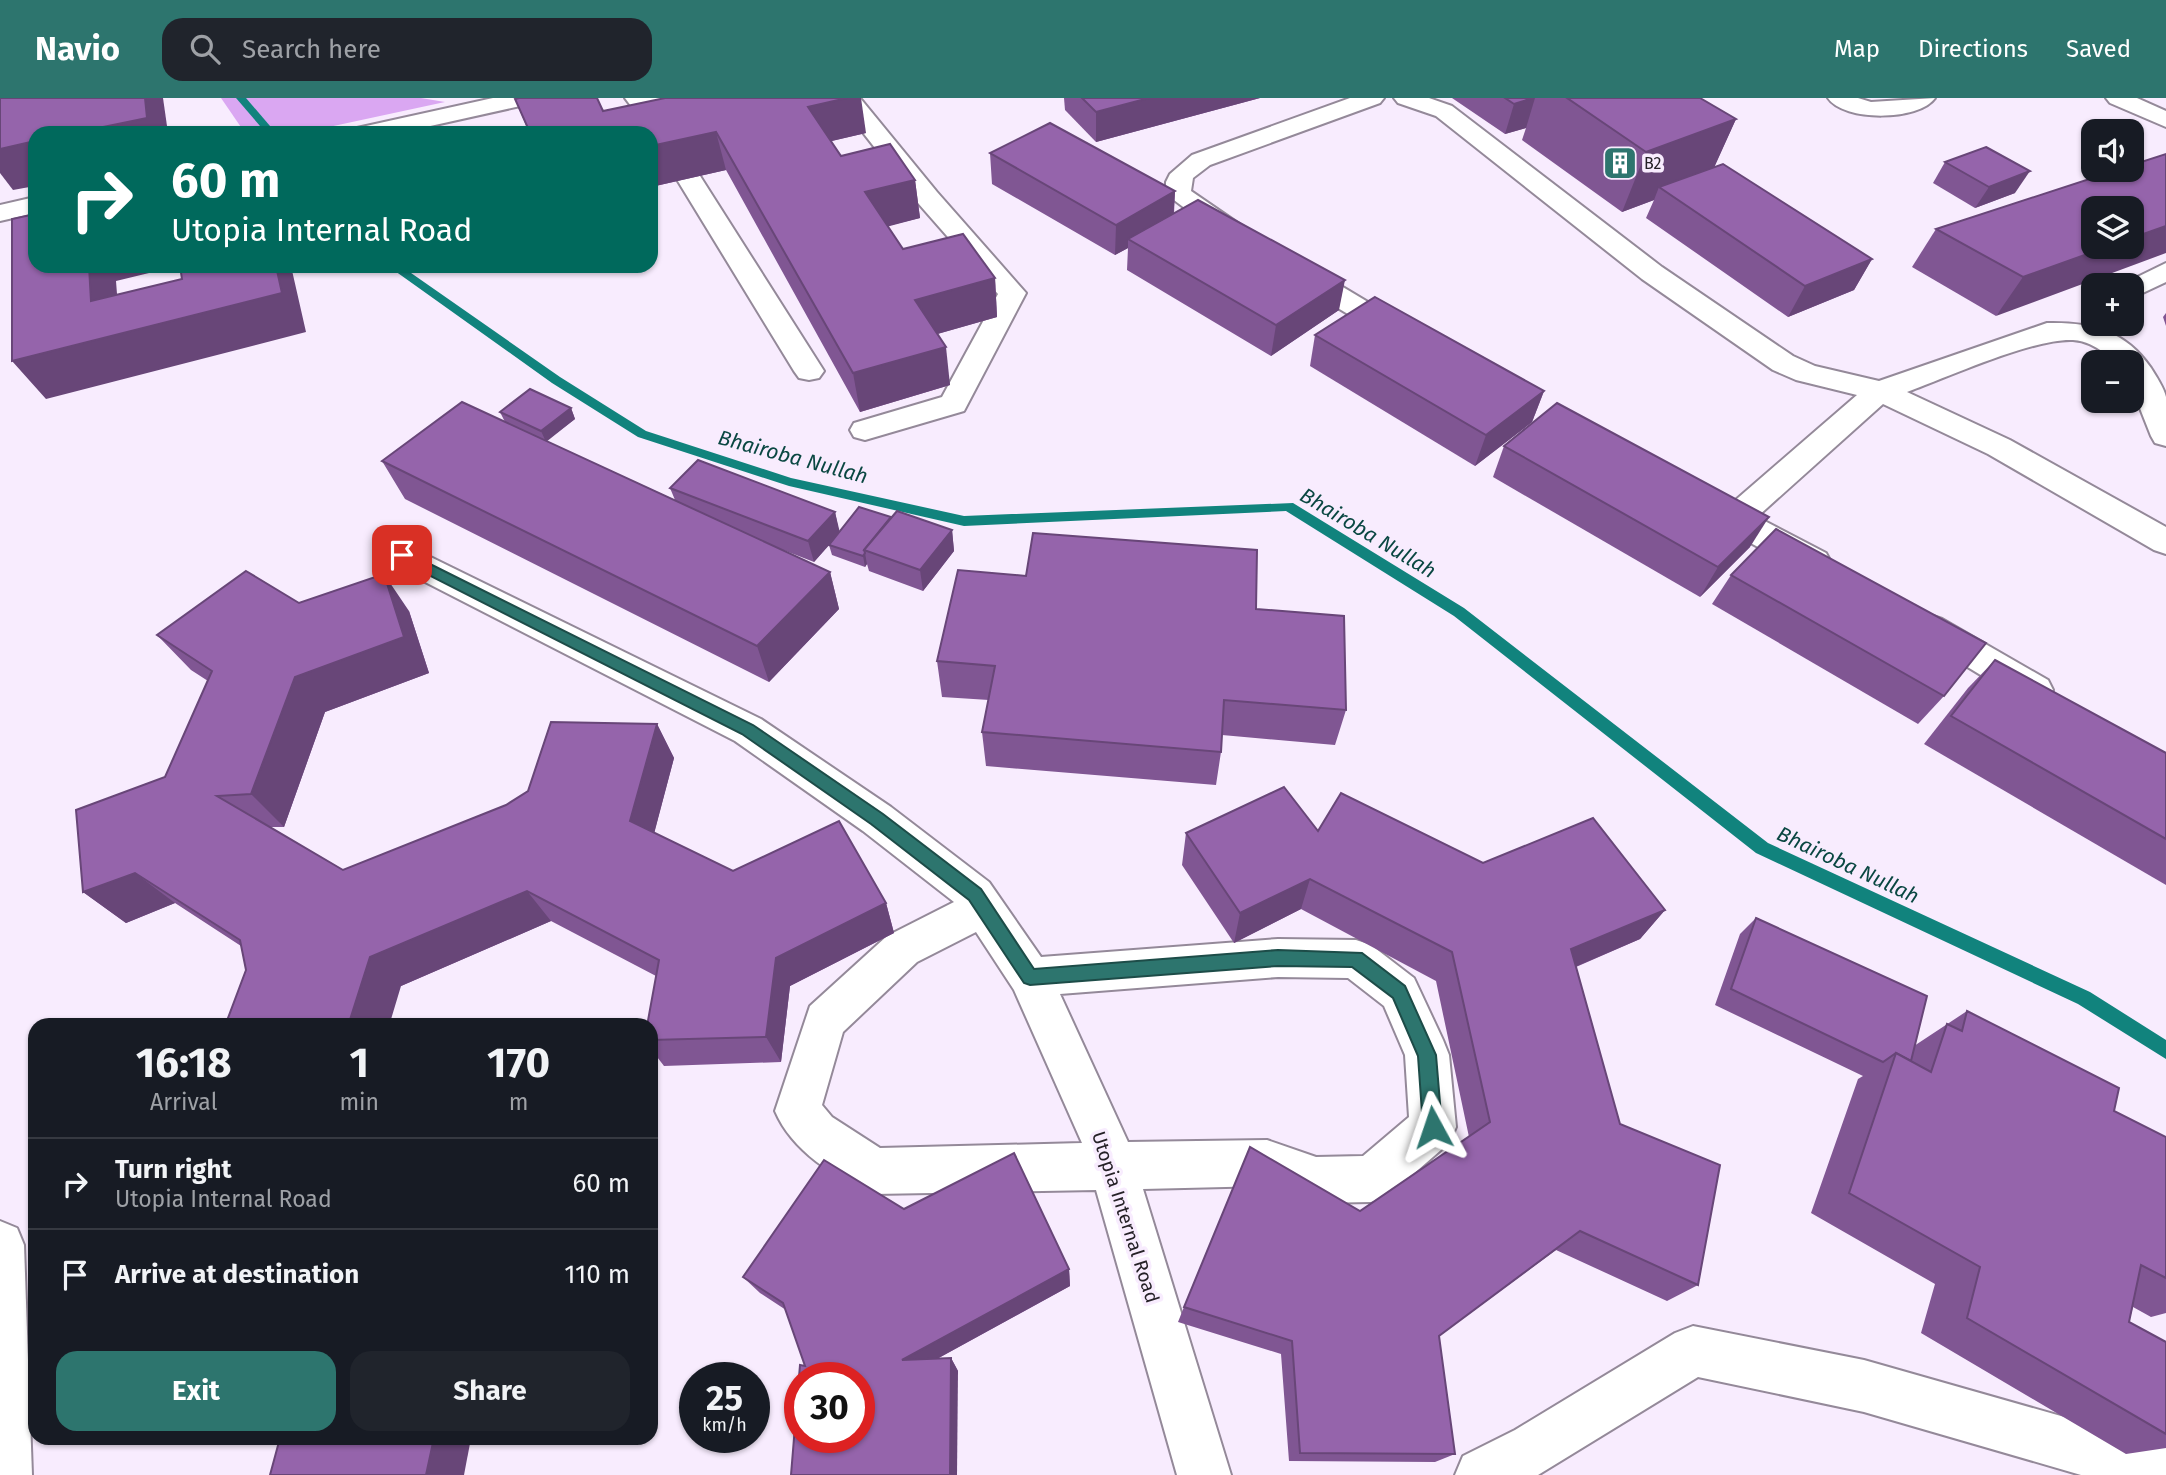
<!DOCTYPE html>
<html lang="en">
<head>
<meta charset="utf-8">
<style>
  :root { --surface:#171b24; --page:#20242c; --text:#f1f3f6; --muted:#9ea1a6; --line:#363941; --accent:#2d756e }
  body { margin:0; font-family:"Fira Sans",sans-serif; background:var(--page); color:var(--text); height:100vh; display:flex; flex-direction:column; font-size:26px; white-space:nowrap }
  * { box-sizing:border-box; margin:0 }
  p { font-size:23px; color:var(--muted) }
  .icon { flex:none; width:38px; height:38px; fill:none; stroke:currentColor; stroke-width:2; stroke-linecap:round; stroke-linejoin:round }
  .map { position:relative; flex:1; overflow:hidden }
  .details { position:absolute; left:28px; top:920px; width:630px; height:427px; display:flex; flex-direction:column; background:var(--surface); border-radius:21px; box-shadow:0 2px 5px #0004 }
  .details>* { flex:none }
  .top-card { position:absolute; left:28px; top:28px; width:630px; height:147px; border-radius:21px; box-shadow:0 2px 5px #0004; background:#00695c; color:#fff; overflow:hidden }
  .fabs { position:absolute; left:2081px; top:21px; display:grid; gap:14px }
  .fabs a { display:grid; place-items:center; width:63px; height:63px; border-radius:14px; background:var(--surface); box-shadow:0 2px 5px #0004; font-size:35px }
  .speed { position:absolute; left:679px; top:1264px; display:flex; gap:14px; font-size:35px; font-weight:700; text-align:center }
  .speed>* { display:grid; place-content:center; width:91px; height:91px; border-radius:50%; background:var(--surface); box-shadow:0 2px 5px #0004; line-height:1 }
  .speed small { font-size:18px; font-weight:400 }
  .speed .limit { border:10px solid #d22; background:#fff; color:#111 }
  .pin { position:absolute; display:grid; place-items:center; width:60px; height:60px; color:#fff; margin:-30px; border-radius:14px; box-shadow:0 4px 10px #0006 }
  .me { position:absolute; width:77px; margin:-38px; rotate:355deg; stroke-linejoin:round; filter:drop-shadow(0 0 5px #0008) }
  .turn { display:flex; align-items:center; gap:24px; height:147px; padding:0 28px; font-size:32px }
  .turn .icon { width:91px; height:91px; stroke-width:2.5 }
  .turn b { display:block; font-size:49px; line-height:60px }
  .eta { display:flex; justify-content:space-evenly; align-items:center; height:119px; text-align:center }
  .eta b { font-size:42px; font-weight:700; line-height:49px }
  .button { display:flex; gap:14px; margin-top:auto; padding:14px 28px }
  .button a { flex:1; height:80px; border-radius:21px; background:var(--accent); color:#fff; font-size:28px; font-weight:700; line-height:80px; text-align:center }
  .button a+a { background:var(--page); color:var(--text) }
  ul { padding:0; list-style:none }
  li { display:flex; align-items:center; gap:21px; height:91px; padding:0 28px; border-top:2px solid var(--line) }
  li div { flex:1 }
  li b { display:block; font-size:26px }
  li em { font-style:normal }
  header { display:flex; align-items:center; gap:42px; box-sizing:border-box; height:98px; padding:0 35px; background:var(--accent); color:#fff }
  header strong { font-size:33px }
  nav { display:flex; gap:38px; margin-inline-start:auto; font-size:24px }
  .search { width:490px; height:63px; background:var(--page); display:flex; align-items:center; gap:18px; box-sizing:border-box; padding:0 24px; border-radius:21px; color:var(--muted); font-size:26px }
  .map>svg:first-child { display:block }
</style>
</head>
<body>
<header>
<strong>Navio</strong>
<div class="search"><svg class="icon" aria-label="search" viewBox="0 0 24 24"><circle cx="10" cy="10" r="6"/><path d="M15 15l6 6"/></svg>Search here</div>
<nav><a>Map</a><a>Directions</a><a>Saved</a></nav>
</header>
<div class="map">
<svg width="2166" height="1377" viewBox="0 0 2166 1377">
  <rect width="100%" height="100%" fill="#f8ecfe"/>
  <polygon fill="#daa7f2" points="221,0 421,0 445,4 301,35 245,35"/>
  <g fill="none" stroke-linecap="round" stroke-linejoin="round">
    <g fill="#11837d" fill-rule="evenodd">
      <polygon points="236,0 246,0 276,35 266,35"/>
      <polygon points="388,168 401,168 560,279 646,333 791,380 964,418 1293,405 1464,510 1768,745 2090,894 2166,942 2166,961 2078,906 1756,755 1454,518 1286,413 964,428 789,388 638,339 552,285"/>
    </g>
    <g stroke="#948999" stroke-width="4">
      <g id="street">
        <polygon points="493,0 538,0 534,5 399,35 354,35 357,30"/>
        <polygon points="625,0 703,0 699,5 645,18 637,16"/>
        <polygon points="836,0 860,0 937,94 1026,195 964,313 865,342 854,339 850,332 854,325 942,299 998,196 918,105"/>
        <polygon points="1350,0 1384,0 1380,5 1210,67 1193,80 1191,93 1245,130 1249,136 1245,142 1227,142 1166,96 1166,84 1170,76 1192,57"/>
        <path d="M1394 0H1429L1452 8 1662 169 1793 258 1815 268 1879 283 2047 225C2091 224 2125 232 2151 270 2156 278 2164 290 2166 299 2166 314 2166 333 2166 348L2155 345 2151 338 2132 290V264C2106 264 2100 244 2073 242 2034 240 1948 279 1907 294L2010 342 2166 429V456L2154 452 1988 356 1883 306 1757 419 1826 455 1831 464 1826 473 1814 476 1802 473 1701 418 1696 410 1701 402 1712 399 1731 406 1857 297 1796 282 1773 272 1642 181 1436 18 1398 5Z"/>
        <path d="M1828 0H1858L1871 4 1935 0C1919 23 1844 24 1828 0Z"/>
        <polygon points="2106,0 2137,0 2166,13 2166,29 2110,5"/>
        <polygon points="662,30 671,32 674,37 824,273 819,280 809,282 799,280 794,273 651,39 653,32"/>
        <polygon points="35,99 35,115 0,123 0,107"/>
        <polygon points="1296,165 1306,167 1413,231 1417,237 1413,243 1403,246 1393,243 1286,179 1282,173 1286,167"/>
        <polygon points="2166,165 2166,184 2132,200 2132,187 2121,187"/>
        <path d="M402 445 761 621 891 709 989 784 1041 859 1278 841 1356 842 1371 847 1414 880 1443 942 1449 957 1456 1029 1449 1045 1388 1098 1371 1104 1316 1105 1267 1088 1143 1091 1231 1377H1177L1096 1092 874 1096C835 1080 792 1053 775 1013L810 908 887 838 954 804 863 733 735 643 390 466 385 457 390 448ZM976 834 1014 892 1082 1045 880 1050 832 1019 822 1007 843 934 917 864ZM1278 879 1348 880 1384 908 1405 957 1409 1019 1363 1058 1316 1059 1267 1042 1128 1044 1060 896Z"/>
        <polygon points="1930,517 1942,521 2048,582 2053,592 2048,602 2035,606 2022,602 1918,539 1912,530 1918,521"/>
        <polygon points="0,1123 17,1130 24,1147 32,1377 0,1377"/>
        <polygon points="1693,1228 1864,1262 2166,1348 2166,1377 2081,1377 1864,1314 1698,1279 1538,1377 1455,1377 1463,1358 1515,1332 1675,1235"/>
      </g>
    </g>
    <use href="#street" fill="#fff" fill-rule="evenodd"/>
  </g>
  <g fill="#805693">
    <polygon points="1064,0 1260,0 1096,44 1065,12"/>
    <polygon points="1452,0 1700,0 1736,21 1714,69 1872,161 1854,192 1788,219 1646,120 1654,102 1622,114 1522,42 1526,30 1505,36"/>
    <polygon points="515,1 603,13 866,35 831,43 841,58 915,82 920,120 887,128 903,151 995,180 997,219 937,236 950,287 860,314 726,72 651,89 651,35 527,30"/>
    <polygon points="990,55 1175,93 1174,116 1339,212 1271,258 1127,172 1128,150 1115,157 992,86"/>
    <polygon points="1945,64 2015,95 1975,110 1933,85"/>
    <polygon points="2117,72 1996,218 1912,169 1936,131"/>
    <polygon points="2166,215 2166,228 2163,219"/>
    <polygon points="1315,237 1544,293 1532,324 1475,368 1310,268"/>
    <polygon points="571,310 575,321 546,343 675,402 670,390 835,414 839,434 891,419 952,432 954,453 923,493 869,473 867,466 865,469 832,457 829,447 833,442 814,464 778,450 830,474 839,511 769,584 405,401 382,363 505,324 500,314"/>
    <polygon points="1504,348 1750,449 1700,499 1493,379"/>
    <polygon points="1731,477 1944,598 1918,626 1712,506"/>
    <polygon points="299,505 409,513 429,575 325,614 284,729 270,729 343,772 506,707 657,626 674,660 654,735 733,773 886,805 894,835 790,888 781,964 664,968 651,951 651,928 656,878 551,823 401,888 246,872 241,848 175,805 126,825 83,794 165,679 208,583 191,572 157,537"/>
    <polygon points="1256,511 1346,612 1335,647 1222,637 1221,654 1216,687 986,668 982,634 989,602 942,599 937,563"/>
    <polygon points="1995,562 2166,655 2166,787 1924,646 1968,590"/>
    <polygon points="1318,733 1483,765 1665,812 1640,841 1576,869 1620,1026 1698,1187 1667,1203 1556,1152 1439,1238 1455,1356 1435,1364 1289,1363 1281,1256 1178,1224 1184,1209 1360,1113 1469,1039 1436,883 1301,811 1234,845 1182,767 1186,735"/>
    <polygon points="1756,820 1914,948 1967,913 2114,1013 2166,1039 2166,1215 2151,1219 2133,1209 2129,1224 2166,1244 2166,1350 2126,1356 1921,1235 1935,1186 1811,1115 1858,981 1863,978 1715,907 1740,836"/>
    <polygon points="904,1111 1069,1171 1070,1188 937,1261 951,1260 958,1273 805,1268 786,1212 760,1195 743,1179"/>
  </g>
  <g fill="#684678">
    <polygon points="145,0 163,0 168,35 74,35"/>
    <polygon points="847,0 861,0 866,35 815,47 808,9"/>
    <polygon points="1149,0 1260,0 1096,44 1096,14"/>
    <polygon points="1533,0 1535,0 1526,30 1505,36 1514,6"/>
    <polygon points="1736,21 1709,81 1659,89 1654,102 1622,114 1646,54"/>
    <polygon points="716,34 726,72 651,89 651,48"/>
    <polygon points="35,43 35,88 13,92 0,75 0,51"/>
    <polygon points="2030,73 2015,95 1975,110 1989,89"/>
    <polygon points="915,82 920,120 871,133 865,94"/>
    <polygon points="1175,93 1173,124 1128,141 1128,150 1115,157 1116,127"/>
    <polygon points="2166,128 2166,155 1996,218 2023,179 2107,149 2132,149 2132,140"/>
    <polygon points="1872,161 1854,192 1788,219 1805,188"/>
    <polygon points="89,168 178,168 116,183 120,235 276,168 291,168 306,234 46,301 12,263 91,203"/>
    <polygon points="995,180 997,219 920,241 915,202"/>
    <polygon points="1345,182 1339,212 1271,258 1276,227"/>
    <polygon points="946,249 950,287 860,314 853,275"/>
    <polygon points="1544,293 1532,324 1475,368 1486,337"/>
    <polygon points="571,310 575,321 546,344 541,333"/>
    <polygon points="835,414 840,435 814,464 808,443"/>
    <polygon points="1769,419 1750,449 1700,499 1718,469"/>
    <polygon points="952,432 954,453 923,493 920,472"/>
    <polygon points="865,455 867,466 865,469 863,458"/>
    <polygon points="830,474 839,511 769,584 757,548"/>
    <polygon points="384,476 409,513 429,575 325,614 284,729 251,696 295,579"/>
    <polygon points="657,626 674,660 649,755 630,723"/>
    <polygon points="135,775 175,805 126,825 83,794"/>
    <polygon points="1310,781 1301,811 1234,845 1240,815"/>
    <polygon points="527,793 551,823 401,888 389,928 348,928 370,859"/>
    <polygon points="886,805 894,835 790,888 781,964 766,939 776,860"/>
    <polygon points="1665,812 1640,841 1549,880 1571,851"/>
    <polygon points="1069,1171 1070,1188 911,1275 902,1262"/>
    <polygon points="951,1260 958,1273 957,1377 950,1377"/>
    <polygon points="434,1340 471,1340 464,1377 426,1377"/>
  </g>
  <g fill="#9564ab" stroke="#684678" stroke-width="2" fill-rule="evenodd">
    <polygon points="0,0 145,0 147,20 74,35 35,35 35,43 0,51"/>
    <polygon points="519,0 597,0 603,13 665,0 847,0 808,9 841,58 890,46 915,82 865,94 903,151 963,136 995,180 915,202 946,249 853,275 716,34 651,48 651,35 504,35 528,30 515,1"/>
    <polygon points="1082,0 1149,0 1096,14"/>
    <polygon points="1505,0 1533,0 1514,6"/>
    <polygon points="1567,0 1700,0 1736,21 1646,54"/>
    <polygon points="1050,25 1175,93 1116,127 990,55"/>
    <polygon points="1986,49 2030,73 1989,89 1945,64"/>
    <polygon points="2166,56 2166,128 2132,140 2132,110 2093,110 2093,149 2107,149 2023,179 1936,131 2117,72 2132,72 2132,67"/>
    <polygon points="1723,66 1872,161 1805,188 1659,89"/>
    <polygon points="1198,102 1345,182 1276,227 1128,141"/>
    <polygon points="35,116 35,168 89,168 91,203 182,181 180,168 276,168 282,195 12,263 12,121"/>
    <polygon points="1375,199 1544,293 1486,337 1315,237"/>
    <polygon points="530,291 571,310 541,333 500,314"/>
    <polygon points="462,304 830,474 757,548 382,363"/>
    <polygon points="1557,305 1769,419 1718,469 1504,348"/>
    <polygon points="698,362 835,414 808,443 670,390"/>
    <polygon points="859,409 891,419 864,452 865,455 863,458 829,447"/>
    <polygon points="897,413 952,432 920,472 864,452"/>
    <polygon points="1776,431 1986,545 1944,598 1731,477"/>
    <polygon points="1033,435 1257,452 1256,511 1344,518 1346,612 1224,602 1221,654 982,634 995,568 937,563 958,472 1026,478"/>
    <polygon points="246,473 299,505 384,476 404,539 295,579 251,696 217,698 343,772 506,707 528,693 551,624 657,626 630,723 733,773 839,723 886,805 776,860 766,939 651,942 651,928 647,928 659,862 527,793 370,859 348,928 225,928 246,872 240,842 135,775 83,794 76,712 165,679 212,573 157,537"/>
    <polygon points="1995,562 2166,655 2166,741 1951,618"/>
    <polygon points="1284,689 1318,733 1341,695 1483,765 1593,720 1665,812 1571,851 1620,1026 1720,1067 1698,1187 1580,1133 1439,1238 1455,1356 1300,1355 1292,1243 1184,1209 1250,1049 1360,1113 1490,1024 1452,854 1310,781 1240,815 1186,735"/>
    <polygon points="1756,820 1927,898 1911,963 1896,955 1883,964 1731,891"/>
    <polygon points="1967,913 2119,990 2114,1013 2166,1039 2166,1180 2141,1167 2129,1224 2166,1244 2166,1336 1967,1220 1980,1169 1849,1095 1896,955 1931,974 1947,926 1962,933"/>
    <path d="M1014 1055 1069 1171 902 1262 951 1260 950 1377H791L800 1267 805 1268 783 1205 743 1179 824 1062 904 1111ZM800 1279H859V1339H800Z"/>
    <polygon points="280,1340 434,1340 426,1377 270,1377"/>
  </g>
  <polygon fill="#2d756e" stroke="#1d4c48" stroke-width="2" points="402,452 753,627 883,716 981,791 1034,871 1278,852 1362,855 1405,888 1436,957 1442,1029 1440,1035 1433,1038 1426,1035 1423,1029 1418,958 1393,900 1352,869 1278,868 1030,887 1024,885 969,802 871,726 742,636 397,461 397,454"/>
  <defs>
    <g id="building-square" transform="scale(1.75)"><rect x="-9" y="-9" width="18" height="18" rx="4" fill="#2d756e" stroke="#f8ecfe"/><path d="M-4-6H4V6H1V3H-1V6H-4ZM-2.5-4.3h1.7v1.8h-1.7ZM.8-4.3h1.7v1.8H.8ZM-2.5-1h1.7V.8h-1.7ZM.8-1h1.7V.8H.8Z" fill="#fff"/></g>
  </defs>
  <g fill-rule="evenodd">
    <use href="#building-square" x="1620" y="65"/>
  </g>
  <g text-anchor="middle" stroke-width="7" stroke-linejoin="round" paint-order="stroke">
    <g font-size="16" fill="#252127" stroke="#f8ecfe" text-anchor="start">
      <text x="1644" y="71">B2</text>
    </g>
    <g font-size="19" fill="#252127" stroke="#f8ecfe">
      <text transform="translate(1126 1119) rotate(72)" y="7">Utopia Internal Road</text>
    </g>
    <g font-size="21" font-style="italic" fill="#0a4742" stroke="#f8ecfe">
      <text transform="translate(793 359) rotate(15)" y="7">Bhairoba Nullah</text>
      <text transform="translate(1368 435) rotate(31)" y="7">Bhairoba Nullah</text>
      <text transform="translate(1848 767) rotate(25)" y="7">Bhairoba Nullah</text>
    </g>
  </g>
</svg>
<div class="fabs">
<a><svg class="icon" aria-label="sound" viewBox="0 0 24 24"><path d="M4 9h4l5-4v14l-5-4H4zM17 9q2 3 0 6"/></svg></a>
<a><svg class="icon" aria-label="layers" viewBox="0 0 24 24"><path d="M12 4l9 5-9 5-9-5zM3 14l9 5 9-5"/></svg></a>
<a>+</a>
<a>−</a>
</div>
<div class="speed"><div>25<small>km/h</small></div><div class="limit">30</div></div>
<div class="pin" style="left:402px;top:457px;background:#d93025"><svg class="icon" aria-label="arrive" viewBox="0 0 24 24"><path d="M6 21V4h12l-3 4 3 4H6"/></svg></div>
<svg class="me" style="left:1433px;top:1029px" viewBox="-20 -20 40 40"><path d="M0-17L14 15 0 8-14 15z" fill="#2d756e" stroke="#fff" stroke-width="4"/></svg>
<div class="top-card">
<div class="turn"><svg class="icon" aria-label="right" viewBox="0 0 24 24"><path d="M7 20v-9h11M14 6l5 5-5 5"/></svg><div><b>60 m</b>Utopia Internal Road</div></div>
</div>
<section class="details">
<div class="eta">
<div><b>16:18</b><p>Arrival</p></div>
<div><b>1</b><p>min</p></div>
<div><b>170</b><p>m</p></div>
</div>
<ul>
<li><svg class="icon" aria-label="right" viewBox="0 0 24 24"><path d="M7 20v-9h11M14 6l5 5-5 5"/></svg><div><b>Turn right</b><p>Utopia Internal Road</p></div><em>60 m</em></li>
<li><svg class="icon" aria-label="arrive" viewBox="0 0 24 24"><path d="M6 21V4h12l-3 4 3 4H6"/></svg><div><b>Arrive at destination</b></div><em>110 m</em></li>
</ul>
<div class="button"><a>Exit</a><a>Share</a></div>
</section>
</div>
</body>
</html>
